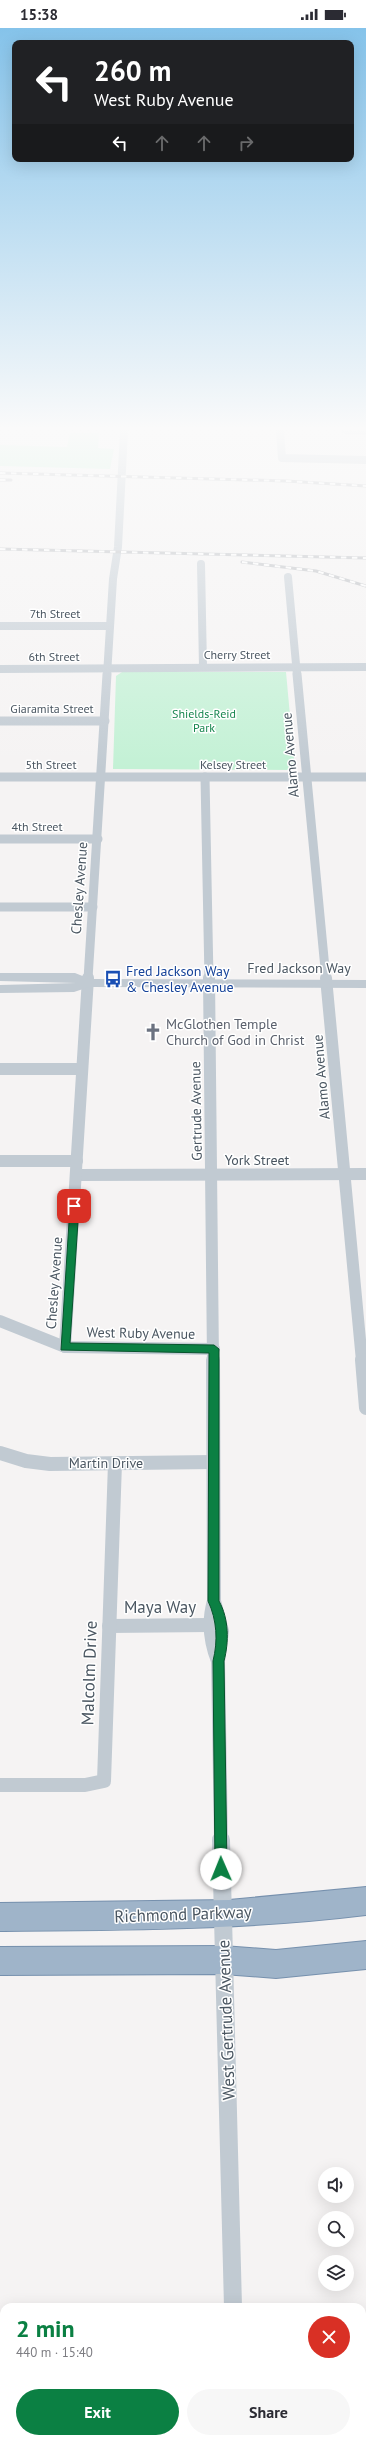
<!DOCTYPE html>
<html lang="en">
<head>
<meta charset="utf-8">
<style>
  :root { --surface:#fff; --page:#f7f7f7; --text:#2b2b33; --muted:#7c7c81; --accent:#0b8043 }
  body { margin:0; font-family:"PT Sans",sans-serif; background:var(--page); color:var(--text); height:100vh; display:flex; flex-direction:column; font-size:15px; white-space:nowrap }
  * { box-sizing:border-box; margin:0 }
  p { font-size:13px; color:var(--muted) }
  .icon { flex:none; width:22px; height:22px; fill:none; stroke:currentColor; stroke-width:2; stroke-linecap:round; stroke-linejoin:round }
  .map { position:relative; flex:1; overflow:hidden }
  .details { position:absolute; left:0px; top:2275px; width:366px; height:140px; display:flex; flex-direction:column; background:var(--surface); border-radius:12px 12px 0 0; box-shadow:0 4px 16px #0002 }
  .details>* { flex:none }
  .guide { position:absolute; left:12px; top:12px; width:342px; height:122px; border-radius:8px; box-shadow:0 4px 16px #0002; background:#202124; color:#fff; overflow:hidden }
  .buttons { position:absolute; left:318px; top:2139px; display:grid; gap:8px }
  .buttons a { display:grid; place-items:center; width:36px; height:36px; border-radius:50%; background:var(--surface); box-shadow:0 4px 16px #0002; font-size:20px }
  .pin { position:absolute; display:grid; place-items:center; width:34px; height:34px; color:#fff; margin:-17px; border-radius:8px; box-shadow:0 2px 6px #0006 }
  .me { position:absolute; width:44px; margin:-22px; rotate:359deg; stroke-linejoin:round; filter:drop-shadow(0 0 3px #0008) }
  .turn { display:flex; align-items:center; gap:14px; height:84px; padding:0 16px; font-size:18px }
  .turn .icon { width:52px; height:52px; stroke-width:2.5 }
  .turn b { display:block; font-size:28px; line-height:34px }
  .lanes { display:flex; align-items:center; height:38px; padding:0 16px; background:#0003; justify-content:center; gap:20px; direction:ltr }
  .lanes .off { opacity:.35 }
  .round { display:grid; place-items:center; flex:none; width:42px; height:42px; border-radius:21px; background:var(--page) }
  .headline { display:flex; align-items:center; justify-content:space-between; height:68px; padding:0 16px }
  h1 { font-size:24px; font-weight:700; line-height:30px; color:var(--accent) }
  .action { display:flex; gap:8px; margin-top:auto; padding:8px 16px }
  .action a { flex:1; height:46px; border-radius:24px; background:var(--accent); color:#fff; font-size:16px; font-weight:700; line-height:46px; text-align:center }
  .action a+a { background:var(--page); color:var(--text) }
  .status { display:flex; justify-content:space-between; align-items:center; height:28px; padding:0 20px; background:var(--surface); direction:ltr }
  .status svg { height:11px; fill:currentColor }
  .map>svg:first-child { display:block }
</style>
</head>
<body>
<div class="status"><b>15:38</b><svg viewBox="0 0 49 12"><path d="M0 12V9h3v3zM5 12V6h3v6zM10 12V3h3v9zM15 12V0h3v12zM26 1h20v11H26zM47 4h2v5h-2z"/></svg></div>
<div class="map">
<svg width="366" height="2415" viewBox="0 0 366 2415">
  <rect width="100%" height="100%" fill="#f5f3f3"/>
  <g fill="#c3f1d5">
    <polygon points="70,405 99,405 98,420 114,421 110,441 0,438 0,417 67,419"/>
    <polygon points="122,644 286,644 295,742 113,741 116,648"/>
  </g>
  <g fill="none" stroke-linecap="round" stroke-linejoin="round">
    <g stroke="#7690ad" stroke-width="2">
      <g id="trunk">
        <path d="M366 1859V1887C244 1902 123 1902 0 1903V1875L229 1872Z"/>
        <polygon points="366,1913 366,1941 276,1950 223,1946 0,1947 0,1919 223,1918 276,1922"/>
      </g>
    </g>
    <g stroke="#c1cad2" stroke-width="8">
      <polyline points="280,403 282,430 366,432"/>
      <polyline points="201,536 203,639"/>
      <polyline points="288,549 297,647"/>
      <polyline points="0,598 110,598"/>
      <polyline points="0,641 366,639"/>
      <polyline points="107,647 113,551 118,519 124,403"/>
    </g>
    <g stroke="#c1cad2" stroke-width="9">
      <polyline points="297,646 326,951"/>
      <polyline points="0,693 105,693"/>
      <polyline points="0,749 366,749"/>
      <polyline points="205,749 209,951"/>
      <polyline points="0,811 98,811"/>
      <polyline points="0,879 93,879"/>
      <polyline points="88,951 107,646"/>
    </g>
    <g stroke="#c1cad2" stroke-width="12">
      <polyline points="209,950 213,1333"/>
      <polyline points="326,950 362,1333"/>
      <polyline points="0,1041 82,1041"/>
      <polyline points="0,1133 77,1133"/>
      <polyline points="76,1147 366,1146"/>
      <polyline points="0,1293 65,1319 214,1321"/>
      <polyline points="65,1319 88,950"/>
    </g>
    <g stroke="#c1cad2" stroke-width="14">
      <path d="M213 1332 214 1573C208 1594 210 1613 218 1633"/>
      <polyline points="362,1332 366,1380"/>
      <polyline points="0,1425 26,1433 50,1436 213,1434"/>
      <polyline points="214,1573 222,1603 218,1633 221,1813"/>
      <polyline points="109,1598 210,1597"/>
      <polyline points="0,1757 85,1757 104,1753 115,1435"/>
    </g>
    <g stroke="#c1cad2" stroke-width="18">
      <polyline points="221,1812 233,2279"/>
      <polyline points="236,2411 236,2415"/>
    </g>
    <polygon fill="#c1cad2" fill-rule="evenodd" points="0,945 75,945 90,951 366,952 366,960 89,959 74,964 0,965 0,957 76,955 0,953"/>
    <polygon fill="#c1cbd6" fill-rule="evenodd" points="341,403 366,403 366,407 345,406"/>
    <use href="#trunk" fill="#9fb4c9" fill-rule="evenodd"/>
    <g stroke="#b5b8bd" stroke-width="3">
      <g id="rail">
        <polyline points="0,445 286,453 366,458"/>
        <polyline points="0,452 11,452"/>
        <polyline points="0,521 366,530"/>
        <polyline points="242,534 316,543 366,558"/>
      </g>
    </g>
    <use href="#rail" stroke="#fff" stroke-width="2" stroke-dasharray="5.5" stroke-linecap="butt"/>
  </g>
  <linearGradient id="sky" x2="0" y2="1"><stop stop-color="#85c3ea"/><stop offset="0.54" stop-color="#fafafa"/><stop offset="1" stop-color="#fafafa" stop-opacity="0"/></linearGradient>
  <rect width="366" height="741" fill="url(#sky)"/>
  <path fill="#0b8043" stroke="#07532c" d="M74 1175 79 1178 70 1315 214 1317 219 1321V1573C229 1591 229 1614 224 1633L227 1841 225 1846 221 1847 217 1846 215 1841 213 1633C218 1613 217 1592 208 1573L209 1325 61 1322 70 1178Z"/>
  <defs>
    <g id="bus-bare" transform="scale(1.38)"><path d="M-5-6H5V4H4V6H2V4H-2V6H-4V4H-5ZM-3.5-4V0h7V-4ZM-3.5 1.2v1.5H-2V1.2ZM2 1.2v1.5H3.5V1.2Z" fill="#1a4fb4" stroke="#fff" stroke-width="2.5" paint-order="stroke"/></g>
    <g id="church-bare" transform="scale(1.38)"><path d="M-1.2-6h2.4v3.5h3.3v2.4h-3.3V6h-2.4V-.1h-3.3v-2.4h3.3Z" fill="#6b7280" stroke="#fff" stroke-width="2.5" paint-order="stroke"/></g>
  </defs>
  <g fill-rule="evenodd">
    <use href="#bus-bare" x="113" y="951"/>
    <use href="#church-bare" x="153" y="1004"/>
  </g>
  <g text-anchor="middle" stroke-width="3" stroke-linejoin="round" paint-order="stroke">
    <g font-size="12" fill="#4a5661" stroke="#fff">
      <text x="55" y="590">7th Street</text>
      <text x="237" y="631">Cherry Street</text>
      <text x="54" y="633">6th Street</text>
      <text x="52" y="685">Giaramita Street</text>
      <text x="51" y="741">5th Street</text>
      <text x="233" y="741">Kelsey Street</text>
      <text x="37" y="803">4th Street</text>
    </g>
    <g font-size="12" fill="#17864f" stroke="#fff">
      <text x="204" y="690">Shields-Reid<tspan x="204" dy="14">Park</tspan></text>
    </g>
    <g font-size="14" fill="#4a5661" stroke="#fff">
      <text transform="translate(290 727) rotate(-95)" y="5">Alamo Avenue</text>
      <text transform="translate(79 860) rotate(-86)" y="5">Chesley Avenue</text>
      <text x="299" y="945">Fred Jackson Way</text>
      <text transform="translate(321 1049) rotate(-95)" y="5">Alamo Avenue</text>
      <text transform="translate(196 1083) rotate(-91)" y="5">Gertrude Avenue</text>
      <text x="257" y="1137">York Street</text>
      <text transform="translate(54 1255) rotate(-86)" y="5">Chesley Avenue</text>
      <text transform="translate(141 1305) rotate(1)" y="5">West Ruby Avenue</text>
      <text x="106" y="1440">Martin Drive</text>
    </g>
    <g font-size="14" fill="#164399" stroke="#fff" text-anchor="start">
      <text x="126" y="948">Fred Jackson Way<tspan x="126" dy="16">&amp; Chesley Avenue</tspan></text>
    </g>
    <g font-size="14" fill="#5b616d" stroke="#fff" text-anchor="start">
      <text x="166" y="1001">McGlothen Temple<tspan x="166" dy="16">Church of God in Christ</tspan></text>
    </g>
    <g font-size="17" fill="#4a5661" stroke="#fff">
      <text x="160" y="1585">Maya Way</text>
      <text transform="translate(89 1645) rotate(-88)" y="6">Malcolm Drive</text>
      <text transform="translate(183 1886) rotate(-2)" y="6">Richmond Parkway</text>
      <text transform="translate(226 1992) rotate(-92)" y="6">West Gertrude Avenue</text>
    </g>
  </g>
</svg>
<div class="buttons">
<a><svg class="icon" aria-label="sound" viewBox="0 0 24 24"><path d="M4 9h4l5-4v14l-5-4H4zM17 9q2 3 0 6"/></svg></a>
<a><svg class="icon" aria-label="search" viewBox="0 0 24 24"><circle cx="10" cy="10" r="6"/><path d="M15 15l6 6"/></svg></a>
<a><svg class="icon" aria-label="layers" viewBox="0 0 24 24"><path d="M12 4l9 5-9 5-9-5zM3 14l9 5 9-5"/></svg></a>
</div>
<div class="pin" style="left:74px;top:1178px;background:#d93025"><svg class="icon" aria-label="arrive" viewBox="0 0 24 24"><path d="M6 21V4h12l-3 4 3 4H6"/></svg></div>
<svg class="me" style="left:221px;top:1841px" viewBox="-20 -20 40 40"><circle r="19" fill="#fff"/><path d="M0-13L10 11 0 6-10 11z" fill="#0b8043"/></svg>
<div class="guide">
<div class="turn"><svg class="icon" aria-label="left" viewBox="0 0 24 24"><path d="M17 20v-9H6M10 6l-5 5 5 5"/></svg><div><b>260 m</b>West Ruby Avenue</div></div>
<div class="lanes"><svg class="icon" aria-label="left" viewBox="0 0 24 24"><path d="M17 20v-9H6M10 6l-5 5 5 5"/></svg><svg class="icon off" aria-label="ahead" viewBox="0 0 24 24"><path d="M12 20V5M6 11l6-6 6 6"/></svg><svg class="icon off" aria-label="ahead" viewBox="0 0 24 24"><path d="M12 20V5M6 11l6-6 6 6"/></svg><svg class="icon off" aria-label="right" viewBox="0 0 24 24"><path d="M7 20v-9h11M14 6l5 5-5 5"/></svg></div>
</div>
<section class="details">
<div class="headline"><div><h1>2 min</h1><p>440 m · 15:40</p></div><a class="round" style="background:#d93025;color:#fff"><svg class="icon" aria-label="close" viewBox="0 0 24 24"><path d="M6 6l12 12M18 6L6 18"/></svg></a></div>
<div class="action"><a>Exit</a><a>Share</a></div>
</section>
</div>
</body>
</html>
